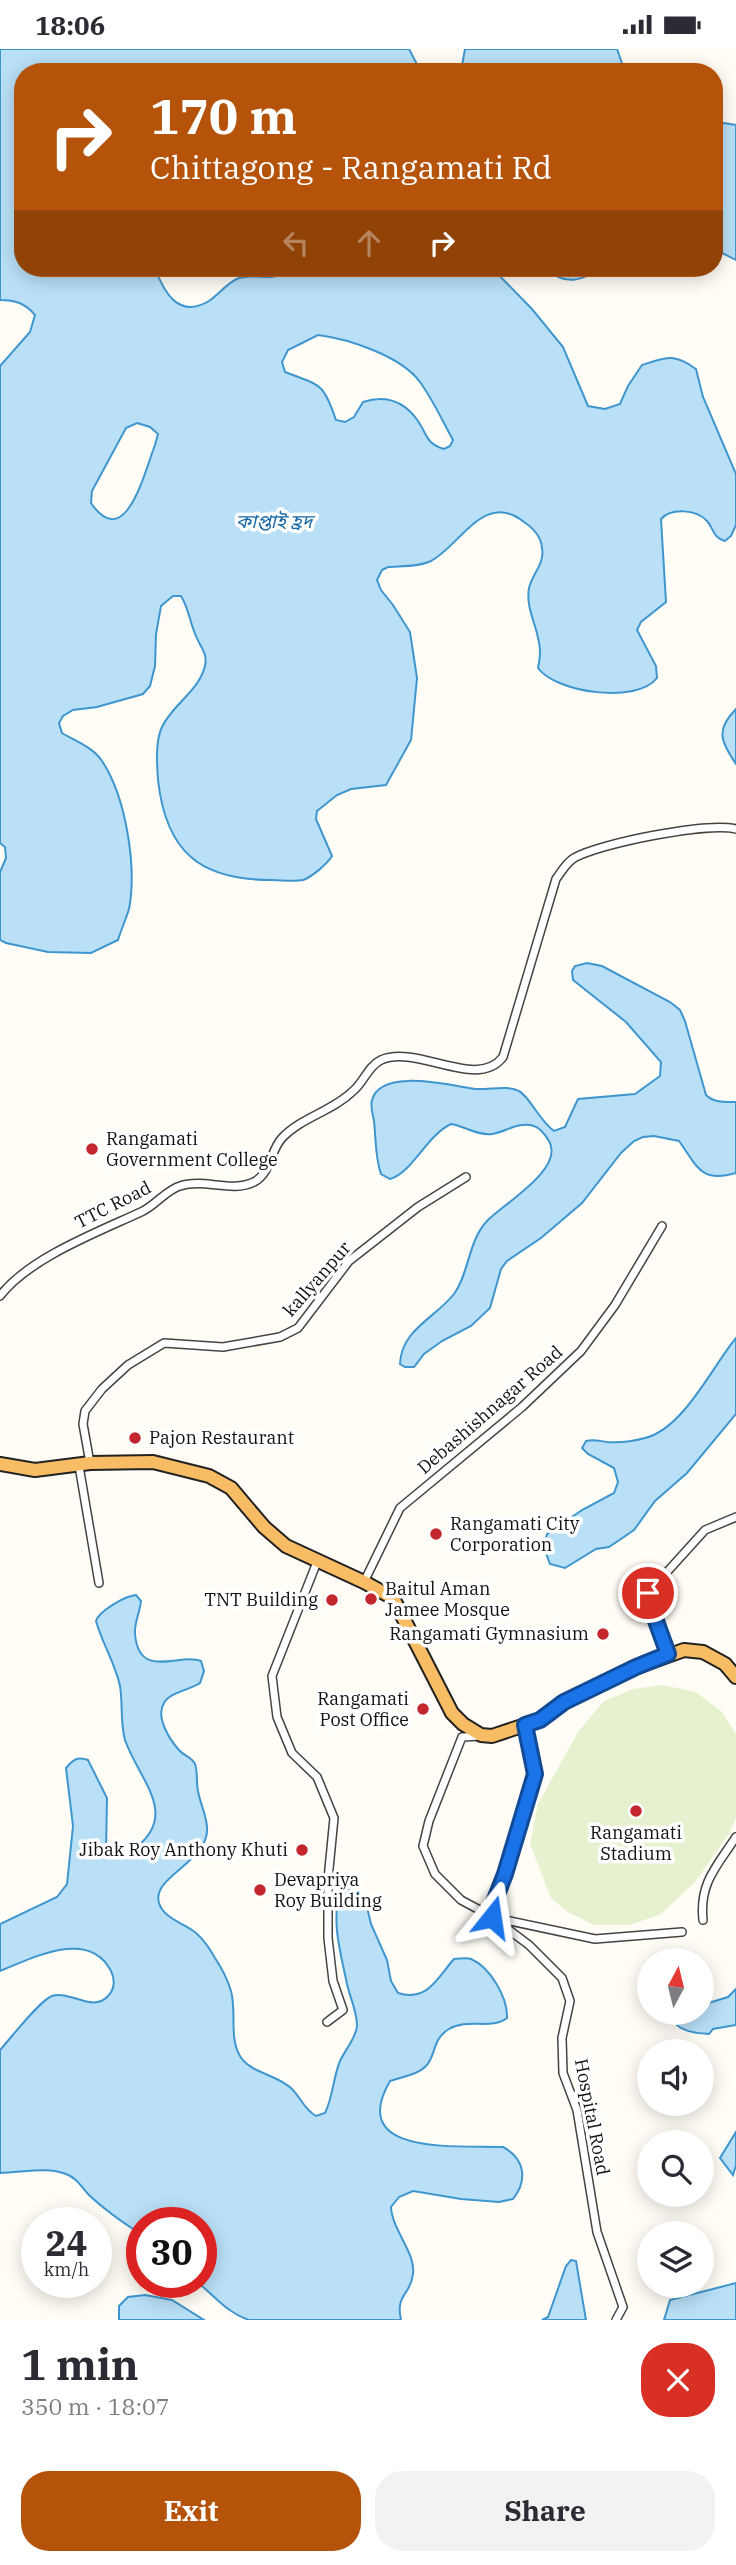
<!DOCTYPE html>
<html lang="en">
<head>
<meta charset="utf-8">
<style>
  :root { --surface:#fff; --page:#f2f2f3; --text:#2b2b33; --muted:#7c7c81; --accent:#b45309 }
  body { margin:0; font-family:"IBM Plex Serif","Noto Sans Bengali",serif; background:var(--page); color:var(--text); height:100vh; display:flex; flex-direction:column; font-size:26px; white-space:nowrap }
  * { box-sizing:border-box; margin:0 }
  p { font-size:23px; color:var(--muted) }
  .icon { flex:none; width:38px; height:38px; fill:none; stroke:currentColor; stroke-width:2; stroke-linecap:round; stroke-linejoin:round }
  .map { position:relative; height:2271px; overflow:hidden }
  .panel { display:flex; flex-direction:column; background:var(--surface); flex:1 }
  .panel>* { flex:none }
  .banner { position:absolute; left:14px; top:14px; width:709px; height:214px; border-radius:28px; box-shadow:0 4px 18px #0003; background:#b45309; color:#fff; overflow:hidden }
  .needle { width:46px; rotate:7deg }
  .buttons { position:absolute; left:637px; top:1899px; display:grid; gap:14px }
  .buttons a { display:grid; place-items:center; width:77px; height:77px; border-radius:50%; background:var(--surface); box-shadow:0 4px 18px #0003; font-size:35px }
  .speed { position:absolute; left:21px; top:2158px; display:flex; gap:14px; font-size:35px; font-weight:700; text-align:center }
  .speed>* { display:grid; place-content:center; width:91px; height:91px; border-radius:50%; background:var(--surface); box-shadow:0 4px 18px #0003; line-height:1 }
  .speed small { font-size:18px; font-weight:400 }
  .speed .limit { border:10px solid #d22; background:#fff; color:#111 }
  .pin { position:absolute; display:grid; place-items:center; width:60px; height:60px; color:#fff; margin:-30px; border:4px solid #fff; border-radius:50%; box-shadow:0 2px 7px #0007 }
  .me { position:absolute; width:77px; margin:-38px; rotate:15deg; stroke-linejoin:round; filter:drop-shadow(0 0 5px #0008) }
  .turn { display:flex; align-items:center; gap:24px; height:147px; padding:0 21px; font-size:32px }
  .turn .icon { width:91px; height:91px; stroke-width:2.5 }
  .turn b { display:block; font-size:49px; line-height:60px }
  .lanes { display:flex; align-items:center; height:66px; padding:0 21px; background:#0003; justify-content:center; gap:35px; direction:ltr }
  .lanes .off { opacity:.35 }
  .round { display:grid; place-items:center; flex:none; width:74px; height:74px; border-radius:28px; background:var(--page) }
  .overview { display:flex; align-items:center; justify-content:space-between; height:119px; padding:0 21px }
  h1 { font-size:42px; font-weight:700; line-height:52px }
  .button { display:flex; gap:14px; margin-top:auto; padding:14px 21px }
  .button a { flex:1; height:80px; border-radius:28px; background:var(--accent); color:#fff; font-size:28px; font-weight:700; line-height:80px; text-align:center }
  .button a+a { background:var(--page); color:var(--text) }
  .status { display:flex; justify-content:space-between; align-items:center; height:49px; padding:0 35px; background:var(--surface); direction:ltr }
  .status svg { height:19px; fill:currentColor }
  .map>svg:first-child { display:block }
</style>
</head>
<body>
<div class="status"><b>18:06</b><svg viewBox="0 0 49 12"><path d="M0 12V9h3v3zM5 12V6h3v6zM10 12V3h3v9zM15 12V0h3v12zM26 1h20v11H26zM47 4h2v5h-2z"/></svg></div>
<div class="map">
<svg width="736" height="2271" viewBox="0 0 736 2271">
  <rect width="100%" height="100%" fill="#fffdf5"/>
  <polygon fill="#e6f2cf" points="662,1636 696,1643 722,1663 736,1685 736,1769 729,1785 695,1833 661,1865 630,1876 594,1876 568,1863 551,1849 530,1795 538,1755 578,1683 604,1652 633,1640"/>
  <g fill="#b9e0f7" stroke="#3f96cf" stroke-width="2" fill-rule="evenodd">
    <path d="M0 0H409L421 23H23V219H155C164 244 179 270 209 252 219 245 228 233 239 229 262 223 269 236 290 219H492L532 260 563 298 588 357 605 360 620 355 628 337 642 316C667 308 674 304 696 320L703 348 736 425V476L731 487 725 492C713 489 714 480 707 472 696 460 671 459 661 470L666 553 641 573 637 581 656 617 657 629C637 655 556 644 538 619 539 614 540 608 540 603 540 581 525 561 529 539 532 525 545 515 542 499 541 487 533 479 524 473 484 441 461 496 431 512 420 518 400 517 388 518L382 521 377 531 381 541 393 556 410 583 417 629 411 691 386 736 351 740 337 746 317 762 316 770 332 807C327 815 312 828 303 831 294 833 280 831 271 831 200 831 166 803 158 731 157 715 155 693 162 678 172 656 199 642 205 617 208 604 200 598 196 587 190 574 189 560 181 547H173L161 557 156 585 155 617 150 637 143 645 97 658 73 661 63 667 59 674 62 684C75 692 93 698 102 712 126 748 137 818 129 860 126 870 121 881 118 891L91 904 48 903 6 894 0 891V823L6 809 5 798 0 794V317L30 283 35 266C25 254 15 251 0 251ZM318 286C349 290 401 307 420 333 433 351 442 371 453 391L450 397 444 400C426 395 427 385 418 372 404 352 385 346 363 353L354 368 345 373 336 371C323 333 321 337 285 323L282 313 288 301ZM137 374 150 378 158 385 155 396C145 421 126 505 91 454L92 442 126 379Z"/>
    <polygon points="465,0 617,0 625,23 450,23 462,17"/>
    <polygon points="724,74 736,76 736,211 714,200 714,77"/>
    <path d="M547 219H603C584 230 565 239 547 219Z"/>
    <path d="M736 660V715C721 693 715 681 736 660Z"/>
    <path d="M587 914 602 917 670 953 680 961 685 972 706 1046C714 1054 725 1053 736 1053V1124C700 1134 698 1118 679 1092L654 1087 643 1088 634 1092 621 1104 582 1154 541 1189 507 1212 501 1220 490 1259 471 1277 442 1292 424 1305 414 1318H405L400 1315C401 1281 435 1269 454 1245 469 1225 468 1192 487 1172 503 1155 565 1120 549 1092 546 1087 540 1079 534 1077 520 1072 505 1083 492 1085 478 1087 464 1077 451 1075 426 1087 413 1123 390 1130L381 1125C375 1108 376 1090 374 1072 373 1066 370 1057 372 1051 381 1018 452 1037 476 1040 489 1041 509 1036 519 1042 530 1048 539 1071 554 1082L565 1078 578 1050 635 1045 660 1027 661 1013 626 973 573 931 572 922 575 917Z"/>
    <path d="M736 1289V1365L687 1424 655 1452 634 1481 609 1498 596 1500 565 1519 550 1515 544 1499 547 1485 582 1461 614 1444 618 1433 614 1419 588 1405 582 1399 586 1392C594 1390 599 1392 607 1393 619 1394 634 1392 645 1389 683 1380 712 1318 736 1289Z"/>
    <path d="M136 1546 141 1552C140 1563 134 1574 135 1585 139 1632 180 1603 201 1612L204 1622 200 1634C190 1641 170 1643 164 1654 155 1668 170 1691 179 1701 184 1707 192 1708 195 1715 198 1723 196 1733 198 1742 200 1754 206 1765 207 1778 210 1813 151 1827 159 1854 164 1870 184 1874 196 1884 203 1890 210 1900 215 1909 221 1918 228 1932 231 1942 237 1963 228 1992 242 2010 254 2025 278 2026 292 2040 301 2049 304 2060 316 2067L325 2064C333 2048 333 2029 340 2012 345 2001 356 1989 357 1977 357 1962 350 1949 347 1935 341 1905 331 1874 340 1843L348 1841 358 1843 365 1850 371 1875 387 1911 391 1932 398 1944C428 1953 437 1929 454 1910 460 1910 466 1908 471 1910 490 1918 508 1949 507 1969 492 1981 468 1969 449 1980 432 1990 436 2007 426 2017 417 2026 401 2028 390 2032 346 2108 459 2096 503 2098 525 2110 528 2131 513 2150L499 2153 461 2150 413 2142 399 2148 391 2158C392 2181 416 2204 413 2225 411 2246 395 2245 401 2271H249C226 2263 215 2247 197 2233H201V2174H142V2184H139C122 2173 105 2161 90 2147 82 2139 77 2129 66 2125 46 2117 21 2124 0 2124V2001C11 1989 39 1952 52 1947 70 1941 93 1964 108 1947 115 1940 115 1930 111 1922 89 1879 33 1909 0 1922V1875L57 1848 67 1835 73 1777 66 1719C73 1711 77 1707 88 1711L107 1749 106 1804C115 1811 120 1809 130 1803 183 1767 139 1732 125 1691 120 1673 123 1655 120 1637 115 1614 102 1594 96 1572 99 1562 125 1547 136 1546Z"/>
    <path d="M736 1940V1976L713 1980 709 1985C695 1984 681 1983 672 1971L674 1965 702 1964V1956L728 1948Z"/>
    <polygon points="736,2083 736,2116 733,2126 720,2109"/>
    <polygon points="571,2211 576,2212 586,2271 542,2271 548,2268 566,2217"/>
    <polygon points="736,2234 736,2271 664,2271 670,2251"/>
    <polygon points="145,2246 172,2251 204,2271 119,2271 119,2257 128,2248"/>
  </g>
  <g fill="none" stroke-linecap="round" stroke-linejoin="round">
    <g stroke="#444" stroke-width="10">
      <g id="minor">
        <path d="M0 1247C29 1209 98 1183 141 1163 155 1157 166 1141 180 1137 204 1129 232 1144 254 1133 271 1124 270 1102 282 1089 302 1068 333 1062 353 1042 364 1033 368 1017 381 1011 417 995 477 1042 503 1008L556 830C562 822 566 814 574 809 601 794 707 773 736 780"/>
        <polyline points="90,1414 83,1375 85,1362 102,1340 128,1316 164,1294 223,1298 280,1288 298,1279 349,1212 418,1158 466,1128"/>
        <polyline points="79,1417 99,1534"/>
        <polyline points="317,1513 272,1627 277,1668 292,1704 317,1728 334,1769 328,1830 328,1889 333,1932 343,1961 327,1973"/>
        <polyline points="364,1533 400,1459 522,1358 581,1302 615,1256 662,1177"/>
        <polyline points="669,1605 648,1550 648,1544 705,1481 736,1468"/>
        <polyline points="481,1687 462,1688 429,1772 423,1797 435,1825 461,1851 489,1866 529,1896 562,1929 570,1952 562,1989 563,2024 577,2061 597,2183 623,2258 616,2271"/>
        <polyline points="489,1866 505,1825 535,1725 525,1676"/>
        <polyline points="496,1869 595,1890 682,1883"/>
        <path d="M703 1871C699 1834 717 1817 736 1788"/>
      </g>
    </g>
    <g stroke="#222" stroke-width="16">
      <polyline id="trunk" points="0,1415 35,1421 90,1414 153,1413 209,1427 231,1439 264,1478 286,1497 364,1533 393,1549 452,1664 463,1675 481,1686 492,1687 540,1671 563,1653 637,1618 684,1601 703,1603 725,1615 736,1628"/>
    </g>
    <use href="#minor" stroke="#fff" stroke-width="7"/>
    <use href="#trunk" stroke="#f7bc64" stroke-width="12"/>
  </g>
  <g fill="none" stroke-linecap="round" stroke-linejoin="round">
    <g stroke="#114b97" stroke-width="18">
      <polyline id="route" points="492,1868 489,1866 505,1825 535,1725 525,1676 540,1671 564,1653 636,1618 668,1605 648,1550 648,1544"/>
    </g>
    <use href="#route" stroke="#1a73e8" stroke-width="12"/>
  </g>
  <g fill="#c4262e" stroke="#fff" stroke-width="2.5">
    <circle cx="92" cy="1100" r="7"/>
    <circle cx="135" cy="1389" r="7"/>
    <circle cx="436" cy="1485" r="7"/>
    <circle cx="371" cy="1550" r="7"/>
    <circle cx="332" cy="1551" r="7"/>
    <circle cx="603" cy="1585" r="7"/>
    <circle cx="423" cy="1660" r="7"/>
    <circle cx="636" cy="1762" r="7"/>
    <circle cx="302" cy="1801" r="7"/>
    <circle cx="260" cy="1841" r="7"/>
  </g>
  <g text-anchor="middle" stroke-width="7" stroke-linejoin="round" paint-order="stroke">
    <g font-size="18" fill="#111" stroke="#fff" text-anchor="start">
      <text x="106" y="1096">Rangamati<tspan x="106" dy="21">Government College</tspan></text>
      <text x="149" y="1395">Pajon Restaurant</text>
      <text x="450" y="1481">Rangamati City<tspan x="450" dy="21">Corporation</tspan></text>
      <text x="385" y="1546">Baitul Aman<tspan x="385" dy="21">Jamee Mosque</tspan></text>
      <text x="318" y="1557" text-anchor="end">TNT Building</text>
      <text x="589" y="1591" text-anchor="end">Rangamati Gymnasium</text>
      <text x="409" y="1656" text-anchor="end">Rangamati<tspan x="409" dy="21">Post Office</tspan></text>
      <text x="636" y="1790" text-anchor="middle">Rangamati<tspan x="636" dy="21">Stadium</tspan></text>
      <text x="288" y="1807" text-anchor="end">Jibak Roy Anthony Khuti</text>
      <text x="274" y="1837">Devapriya<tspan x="274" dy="21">Roy Building</tspan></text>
    </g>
    <g font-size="18" fill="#111" stroke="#fff">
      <text transform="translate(113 1156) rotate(-27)" y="6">TTC Road</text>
      <text transform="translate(317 1230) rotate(-49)" y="6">kallyanpur</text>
      <text transform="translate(490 1361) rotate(-41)" y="6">Debashishnagar Road</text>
      <text transform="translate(592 2068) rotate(79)" y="6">Hospital Road</text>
    </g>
    <g font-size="19" font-style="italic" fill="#1768a6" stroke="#fff">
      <text x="274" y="479">কাপ্তাই হ্রদ</text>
    </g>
  </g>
</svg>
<div class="buttons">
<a><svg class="needle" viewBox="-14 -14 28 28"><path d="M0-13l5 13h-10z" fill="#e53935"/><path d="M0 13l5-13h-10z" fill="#7c7c81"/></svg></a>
<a><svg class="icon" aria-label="sound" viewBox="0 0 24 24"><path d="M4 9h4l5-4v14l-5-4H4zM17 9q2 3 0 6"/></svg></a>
<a><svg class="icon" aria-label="search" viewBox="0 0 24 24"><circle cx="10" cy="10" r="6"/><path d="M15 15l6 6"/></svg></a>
<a><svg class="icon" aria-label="layers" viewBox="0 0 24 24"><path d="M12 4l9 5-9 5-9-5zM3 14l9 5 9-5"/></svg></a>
</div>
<div class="speed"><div>24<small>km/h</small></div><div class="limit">30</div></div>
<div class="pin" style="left:648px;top:1544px;background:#d93025"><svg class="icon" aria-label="arrive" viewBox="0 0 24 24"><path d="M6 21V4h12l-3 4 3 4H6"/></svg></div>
<svg class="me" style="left:492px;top:1868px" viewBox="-20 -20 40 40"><path d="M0-17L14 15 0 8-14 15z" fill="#1a73e8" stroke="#fff" stroke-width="4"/></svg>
<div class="banner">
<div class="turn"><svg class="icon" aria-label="right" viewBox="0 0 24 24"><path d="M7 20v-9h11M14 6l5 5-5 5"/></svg><div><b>170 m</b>Chittagong - Rangamati Rd</div></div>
<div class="lanes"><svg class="icon off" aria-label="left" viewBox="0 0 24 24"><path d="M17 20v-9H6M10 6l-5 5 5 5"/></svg><svg class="icon off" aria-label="ahead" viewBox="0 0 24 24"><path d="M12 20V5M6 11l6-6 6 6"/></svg><svg class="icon" aria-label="right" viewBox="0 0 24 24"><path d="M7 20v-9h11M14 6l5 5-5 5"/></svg></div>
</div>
</div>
<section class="panel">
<div class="overview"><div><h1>1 min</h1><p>350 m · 18:07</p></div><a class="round" style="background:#d93025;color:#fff"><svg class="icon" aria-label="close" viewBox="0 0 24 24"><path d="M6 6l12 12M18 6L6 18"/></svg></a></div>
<div class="button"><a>Exit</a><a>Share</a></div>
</section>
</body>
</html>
